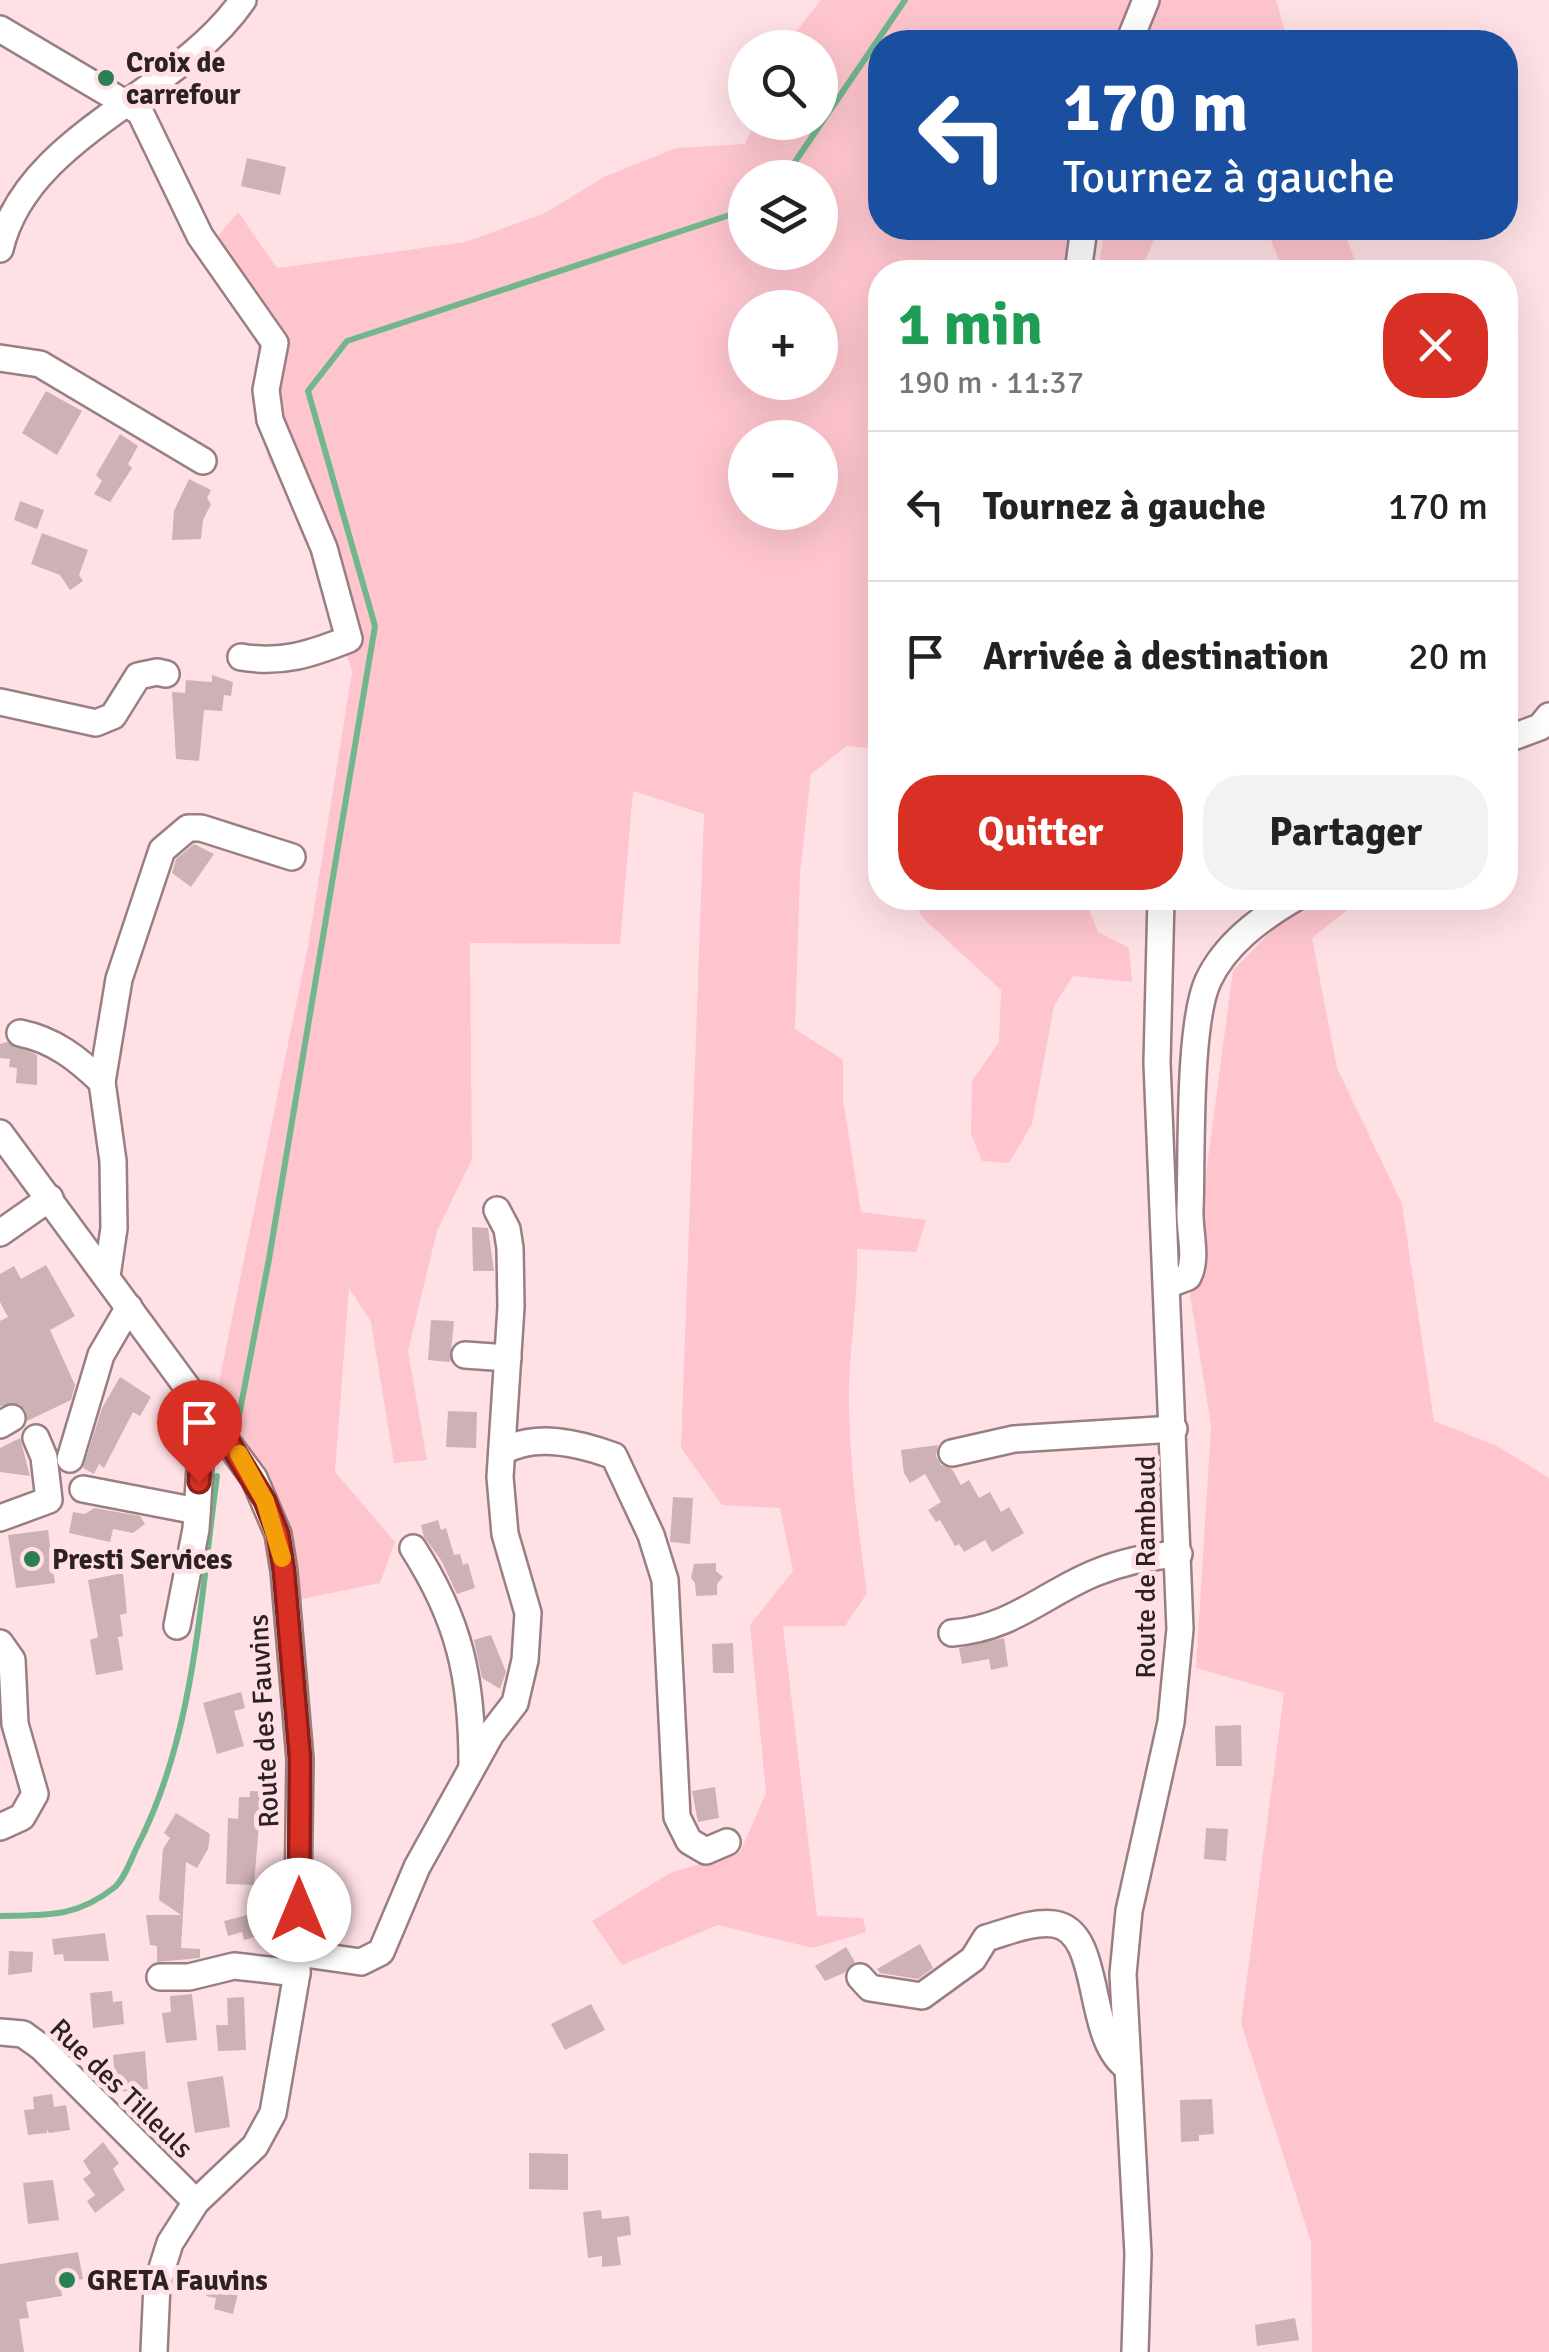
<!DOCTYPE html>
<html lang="fr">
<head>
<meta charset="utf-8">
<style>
  :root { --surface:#fff; --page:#f2f2f2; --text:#222; --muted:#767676; --line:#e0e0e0; --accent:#d93025 }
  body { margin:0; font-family:Signika,sans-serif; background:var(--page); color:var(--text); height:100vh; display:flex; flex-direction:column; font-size:38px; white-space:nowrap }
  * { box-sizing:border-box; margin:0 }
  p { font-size:32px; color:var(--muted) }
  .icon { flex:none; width:55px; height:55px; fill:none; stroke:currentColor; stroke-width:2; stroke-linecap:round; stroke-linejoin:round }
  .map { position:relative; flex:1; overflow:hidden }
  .details { position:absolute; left:868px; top:260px; width:650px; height:650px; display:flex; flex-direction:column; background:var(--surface); border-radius:40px; box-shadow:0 10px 40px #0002 }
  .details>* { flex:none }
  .banner { position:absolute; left:868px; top:30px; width:650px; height:210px; border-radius:40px; box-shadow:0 10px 40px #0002; background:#1a4fa0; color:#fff; overflow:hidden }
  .buttons { position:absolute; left:728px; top:30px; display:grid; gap:20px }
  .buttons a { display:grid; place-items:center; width:110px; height:110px; border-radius:50%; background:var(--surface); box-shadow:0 10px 40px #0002; font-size:50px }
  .pin { position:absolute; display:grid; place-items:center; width:85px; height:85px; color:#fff; margin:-102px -42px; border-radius:50% 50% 50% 0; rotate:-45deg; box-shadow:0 0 10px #0007 }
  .pin .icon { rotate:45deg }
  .me { position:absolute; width:110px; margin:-55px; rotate:0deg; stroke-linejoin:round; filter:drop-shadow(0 0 8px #0008) }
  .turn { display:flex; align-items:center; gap:35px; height:210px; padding:0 30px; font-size:45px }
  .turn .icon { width:130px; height:130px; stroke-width:2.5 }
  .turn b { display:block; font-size:70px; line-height:85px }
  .round { display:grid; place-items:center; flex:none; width:105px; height:105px; border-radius:40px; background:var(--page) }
  .summary { display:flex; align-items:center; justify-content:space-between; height:170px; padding:0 30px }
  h1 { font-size:60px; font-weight:800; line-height:75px; color:#1e9e55 }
  .button { display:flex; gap:20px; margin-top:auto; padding:20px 30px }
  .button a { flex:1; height:115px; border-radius:40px; background:var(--accent); color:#fff; font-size:40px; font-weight:800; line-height:115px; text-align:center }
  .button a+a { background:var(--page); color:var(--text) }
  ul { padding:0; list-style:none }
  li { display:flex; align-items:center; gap:30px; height:150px; padding:0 30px; border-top:2px solid var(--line) }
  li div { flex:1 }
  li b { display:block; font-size:38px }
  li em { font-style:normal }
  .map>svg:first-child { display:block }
</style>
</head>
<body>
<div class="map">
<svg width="1549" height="2352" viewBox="0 0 1549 2352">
  <rect width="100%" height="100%" fill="#ffe1e5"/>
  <g fill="#fec5ce" fill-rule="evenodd">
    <path d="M821 0H1133L1116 42H880V228H1072L1066 272H880V749L847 746 811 774 800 874 795 1029 843 1060V1100L861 1212 926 1220 916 1252 857 1249C859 1298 849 1346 849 1395 849 1462 858 1526 867 1593L845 1626H783L817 1916 863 1918 866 1932 813 1948 718 1925 622 1965 592 1921 670 1873 740 1852 766 1793 750 1625 793 1571 780 1508 722 1505 681 1448 704 814 633 791 620 944 470 943 472 1159 437 1231 408 1351 427 1460 394 1463 371 1322 349 1288 335 1472 395 1542 380 1583 297 1600 292 1543 263 1466 215 1402 308 946 352 672 317 554 267 456 257 338 204 253 238 212 277 268 466 242 545 213 604 177 676 148 745 144 754 123 820 122V48L784 47ZM745 178H820V252H745ZM745 308H820V382H745ZM745 438H820V512H745Z"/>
    <polygon points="1159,0 1276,0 1288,42 1145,42"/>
    <polygon points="1105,228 1159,228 1140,272 1098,272"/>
    <polygon points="1266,228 1343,228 1359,272 1284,272"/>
    <polygon points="912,898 1084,898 1098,932 1129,948 1132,982 1073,976 1054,1006 1032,1124 1009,1163 982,1161 971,1134 972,1081 999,1042 1001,990 923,918"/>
    <polygon points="1273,898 1362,898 1312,938 1337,1068 1402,1204 1434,1421 1497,1446 1549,1478 1549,2352 1312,2352 1311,2242 1241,2023 1284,1693 1196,1668 1211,1425 1190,1295 1233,970 1283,920"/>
  </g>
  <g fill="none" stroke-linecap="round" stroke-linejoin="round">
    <g stroke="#71b68c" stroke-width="6">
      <polyline points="784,178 905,0"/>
      <polyline points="238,1421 269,1259 375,626 308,391 347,341 745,210"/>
      <path d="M0 1916C47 1915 76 1918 115 1887 125 1878 131 1859 137 1847 195 1735 200 1600 217 1476"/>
    </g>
  </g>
  <g fill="#ceb1b5">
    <polygon points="247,158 286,167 280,195 241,186"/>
    <polygon points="46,391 82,411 57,455 22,433"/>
    <polygon points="120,434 138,446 128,464 132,468 110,502 94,494 102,481 96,475"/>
    <polygon points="189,479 211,490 207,498 211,504 203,520 201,539 172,540 174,511"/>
    <polygon points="20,501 44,510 37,529 14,520"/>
    <polygon points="42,533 88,550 79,575 83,581 70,590 60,575 31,564"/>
    <polygon points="212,675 233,682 231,696 224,695 222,711 204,710 199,761 176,759 172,692 185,693 186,680 212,682"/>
    <polygon points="194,844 214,854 191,887 172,873 176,859"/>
    <polygon points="7,1042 37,1055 37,1085 16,1083 17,1068 9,1067 10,1059 0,1058 0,1044"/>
    <polygon points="472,1227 488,1228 494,1271 473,1271"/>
    <polygon points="46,1265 75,1316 50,1330 75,1385 71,1400 27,1421 26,1411 19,1404 0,1406 0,1321 8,1317 0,1302 0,1274 14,1266 21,1279"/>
    <polygon points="431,1320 454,1321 450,1362 428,1360"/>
    <polygon points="120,1377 151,1397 140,1416 133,1412 104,1468 99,1464 94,1474 83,1468 102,1408"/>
    <polygon points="448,1411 477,1412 476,1448 446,1447"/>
    <polygon points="20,1438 30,1476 0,1472 0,1448"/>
    <polygon points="938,1445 936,1456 941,1465 952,1469 961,1485 969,1480 979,1498 990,1492 1001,1512 1009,1507 1024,1533 992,1552 985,1540 964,1552 959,1544 955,1546 940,1520 936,1522 928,1510 941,1502 925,1474 910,1483 904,1473 901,1450"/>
    <polygon points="673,1497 693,1498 690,1544 670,1542"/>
    <polygon points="94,1508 140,1516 145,1524 133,1533 113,1529 110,1542 69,1533 73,1512 85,1514"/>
    <polygon points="438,1520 441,1530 446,1528 454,1555 460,1554 463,1565 468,1563 475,1588 457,1594 441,1560 424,1537 421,1525"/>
    <polygon points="48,1530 55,1583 16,1588 8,1535"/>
    <polygon points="716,1563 716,1571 723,1577 717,1584 717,1595 696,1596 695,1583 691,1578 694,1564"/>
    <polygon points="123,1573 127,1613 120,1615 123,1636 118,1637 123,1670 96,1675 90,1640 98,1637 88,1580"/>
    <polygon points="491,1635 506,1672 500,1689 482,1678 474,1640"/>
    <polygon points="1004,1638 1008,1666 991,1670 989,1659 962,1664 959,1648"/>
    <polygon points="733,1643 734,1673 713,1673 712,1644"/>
    <polygon points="241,1692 245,1708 234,1711 244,1746 217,1754 203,1703"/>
    <polygon points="1241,1725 1242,1766 1216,1766 1215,1726"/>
    <polygon points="715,1787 719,1818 698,1822 692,1791"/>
    <polygon points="250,1791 271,1792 271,1814 260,1813 254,1885 226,1884 228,1818 238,1819 239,1797 250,1797"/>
    <polygon points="176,1813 210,1834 208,1849 197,1868 186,1862 181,1948 200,1949 200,1958 157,1962 157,1946 150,1945 146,1915 181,1915 159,1900 163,1849 170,1838 164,1833"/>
    <polygon points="1206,1828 1228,1829 1226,1861 1204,1859"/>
    <polygon points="259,1912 281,1916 276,1937 265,1934 244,1940 242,1932 228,1936 224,1921"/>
    <polygon points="105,1933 109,1961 64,1961 63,1954 54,1955 52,1939"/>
    <polygon points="920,1944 933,1968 918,1979 880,1973 877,1969"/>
    <polygon points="846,1947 855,1962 844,1973 825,1981 815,1966"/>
    <polygon points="9,1951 33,1952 32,1972 8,1975"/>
    <polygon points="112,1991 113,2002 122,2001 124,2024 93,2028 90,1993"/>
    <polygon points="192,1994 197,2040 166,2043 162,2013 171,2012 170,1996"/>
    <polygon points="244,1997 246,2050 218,2051 216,2025 228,2025 227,1998"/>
    <polygon points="591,2004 605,2030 565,2050 551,2024"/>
    <polygon points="145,2051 148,2089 116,2092 113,2055"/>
    <polygon points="223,2076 230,2127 195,2133 187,2082"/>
    <polygon points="52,2094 54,2107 66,2105 70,2130 49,2133 47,2129 47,2133 28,2135 24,2110 34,2109 33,2097"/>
    <polygon points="1212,2099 1214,2134 1199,2135 1199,2141 1181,2142 1180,2100"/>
    <polygon points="103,2142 119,2163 113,2169 125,2190 95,2213 87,2201 95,2195 83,2179 91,2173 83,2161"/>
    <polygon points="529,2153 568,2154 568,2190 529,2189"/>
    <polygon points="53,2180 59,2220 28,2224 23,2183"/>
    <polygon points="601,2210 602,2219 629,2216 631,2235 617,2237 621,2265 602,2267 602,2256 588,2258 583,2212"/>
    <polygon points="78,2252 83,2279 60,2283 62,2296 26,2302 29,2318 19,2319 24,2352 0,2352 0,2264"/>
    <polygon points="212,2270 242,2277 233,2314 214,2309 216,2298 206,2296"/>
    <polygon points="1295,2318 1299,2340 1257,2346 1255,2325"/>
  </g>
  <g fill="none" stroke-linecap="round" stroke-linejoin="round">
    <g stroke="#997e82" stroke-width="30">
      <g id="minor">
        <path d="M0 29 140 112 200 236 275 343 266 390 270 420 324 548 349 639C311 654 282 664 241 657"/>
        <polyline points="1129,42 1146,0"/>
        <path d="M0 249C27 134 178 95 243 0"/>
        <polyline points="1078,272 1084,228"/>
        <polyline points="0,358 40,364 203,461"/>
        <polyline points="0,702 96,723 113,716 138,676 157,672 166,674"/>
        <polyline points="1505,740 1540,727 1549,716"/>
        <path d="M20 1033C54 1040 77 1058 102 1082"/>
        <polyline points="0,1133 254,1478 278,1534 284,1571 300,1759 297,1973 273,2113 255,2146 196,2202 170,2243 157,2284 154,2352"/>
        <polyline points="0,1233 50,1198"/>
        <polyline points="107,1276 114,1228 113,1161 102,1082 119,979 162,850 188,828 201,828 292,857"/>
        <path d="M1167 1285 1188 1277C1198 1258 1189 1232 1190 1210 1192 1156 1188 1025 1208 981 1225 944 1261 918 1295 898"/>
        <polyline points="465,1355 508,1358"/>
        <polyline points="0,1425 12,1418"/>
        <path d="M502 1452C535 1432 579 1443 614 1456L651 1535 665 1580 677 1817 689 1841 706 1851 727 1842"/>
        <polyline points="952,1453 1014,1439 1174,1429"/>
        <polyline points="70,1459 101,1355 129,1307"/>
        <polyline points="83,1489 197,1511"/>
        <polyline points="0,1518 49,1500 44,1457 36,1438"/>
        <path d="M413 1548C460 1621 472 1679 472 1764"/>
        <polyline points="177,1626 196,1529 201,1452 217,1423"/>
        <path d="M952 1633C1013 1628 1042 1595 1095 1573 1122 1562 1150 1556 1179 1554"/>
        <polyline points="0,1643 12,1660 15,1724 35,1794 22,1817 0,1827"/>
        <polyline points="298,1953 361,1962 381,1952 417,1867 491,1734 515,1703 525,1660 528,1613 505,1534 500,1477 511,1307 510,1248 507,1229 497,1210"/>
        <polyline points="160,1977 189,1977 234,1966 297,1973"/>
        <path d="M860 1977 870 1988 922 1996 973 1959 986 1938C1008 1932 1032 1921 1054 1924 1104 1931 1084 2039 1128 2068"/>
        <polyline points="0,2032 23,2034 41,2047 196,2202"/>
        <polyline points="1135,2352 1138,2254 1123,1974 1129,1911 1171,1722 1180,1629 1157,1063 1161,898"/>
      </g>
    </g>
    <use href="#minor" stroke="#fff" stroke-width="25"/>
  </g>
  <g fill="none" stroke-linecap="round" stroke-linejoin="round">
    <g stroke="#8d1f18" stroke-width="25">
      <polyline id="route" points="199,1482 201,1452 217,1423 265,1501 278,1534 284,1571 300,1758 299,1910"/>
    </g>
    <use href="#route" stroke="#d93025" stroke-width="18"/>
    <polyline stroke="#f59e0b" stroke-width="18" points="239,1454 265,1501 282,1558"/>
  </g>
  <g fill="#2b8053" stroke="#ffe1e5" stroke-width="4">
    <circle cx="106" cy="78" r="10"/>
    <circle cx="32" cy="1559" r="10"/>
    <circle cx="67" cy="2280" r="10"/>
  </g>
  <g text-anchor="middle" stroke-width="10" stroke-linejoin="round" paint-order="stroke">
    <g font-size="28" font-weight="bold" fill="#2c2123" stroke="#ffe1e5" text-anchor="start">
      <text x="126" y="72">Croix de<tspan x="126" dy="32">carrefour</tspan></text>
      <text x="52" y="1569">Presti Services</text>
      <text x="87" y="2290">GRETA Fauvins</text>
    </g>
    <g font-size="28" fill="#2c2123" stroke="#ffe1e5">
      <text transform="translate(1145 1567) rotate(-90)" y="10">Route de Rambaud</text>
      <text transform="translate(263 1721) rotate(-93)" y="10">Route des Fauvins</text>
      <text transform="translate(122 2088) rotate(44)" y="10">Rue des Tilleuls</text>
    </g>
  </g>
</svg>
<div class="buttons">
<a><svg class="icon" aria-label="search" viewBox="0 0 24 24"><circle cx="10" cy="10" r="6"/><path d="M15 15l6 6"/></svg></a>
<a><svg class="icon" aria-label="layers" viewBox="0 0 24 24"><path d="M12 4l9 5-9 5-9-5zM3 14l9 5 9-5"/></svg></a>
<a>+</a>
<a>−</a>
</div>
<div class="pin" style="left:199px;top:1482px;background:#d93025"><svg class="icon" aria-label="arrive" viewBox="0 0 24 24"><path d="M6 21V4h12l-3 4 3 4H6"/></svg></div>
<svg class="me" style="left:299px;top:1910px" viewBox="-20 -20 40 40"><circle r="19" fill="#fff"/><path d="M0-13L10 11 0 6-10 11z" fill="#d93025"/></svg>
<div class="banner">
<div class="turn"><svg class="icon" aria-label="left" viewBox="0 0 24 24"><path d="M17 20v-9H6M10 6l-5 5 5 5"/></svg><div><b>170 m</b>Tournez à gauche</div></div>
</div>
<section class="details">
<div class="summary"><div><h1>1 min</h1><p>190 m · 11:37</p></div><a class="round" style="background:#d93025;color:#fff"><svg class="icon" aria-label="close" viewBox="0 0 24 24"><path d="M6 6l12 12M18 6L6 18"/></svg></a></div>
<ul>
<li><svg class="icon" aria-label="left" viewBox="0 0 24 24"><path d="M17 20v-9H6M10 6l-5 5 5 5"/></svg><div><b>Tournez à gauche</b></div><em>170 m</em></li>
<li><svg class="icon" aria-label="arrive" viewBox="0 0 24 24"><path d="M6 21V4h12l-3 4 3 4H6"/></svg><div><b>Arrivée à destination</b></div><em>20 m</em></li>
</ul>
<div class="button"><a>Quitter</a><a>Partager</a></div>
</section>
</div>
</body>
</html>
